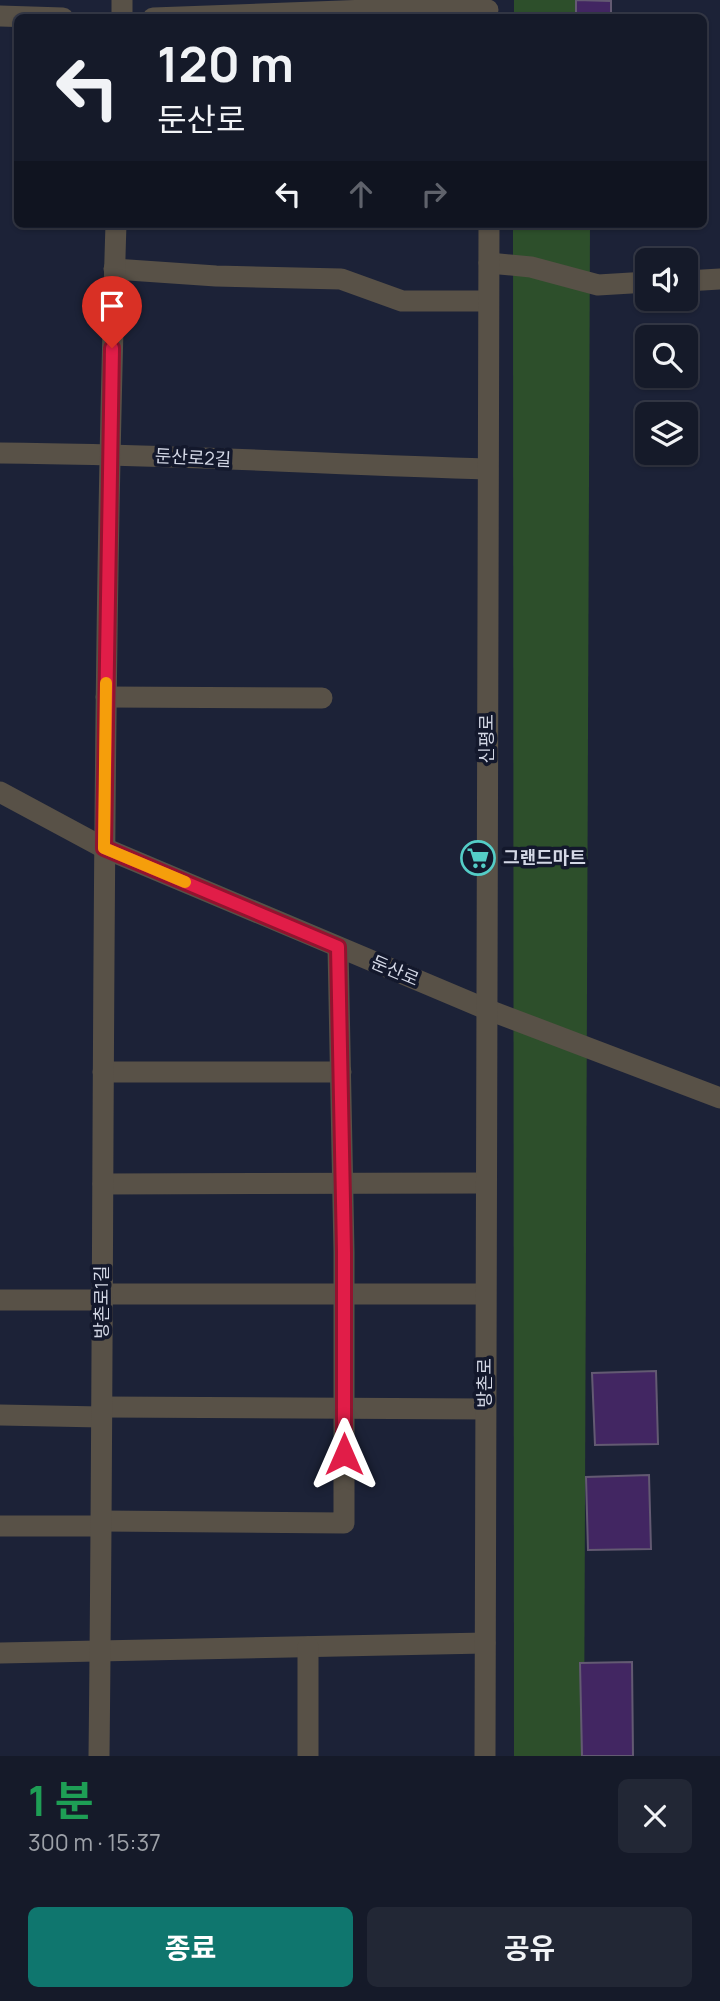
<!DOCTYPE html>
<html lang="ko">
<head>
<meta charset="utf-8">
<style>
  :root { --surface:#151a29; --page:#222735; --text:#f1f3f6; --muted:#9da1a8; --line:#343846; --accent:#0f766e }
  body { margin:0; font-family:Manrope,"Noto Sans KR",sans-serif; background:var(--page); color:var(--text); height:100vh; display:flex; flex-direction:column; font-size:26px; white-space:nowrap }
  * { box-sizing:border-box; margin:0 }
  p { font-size:23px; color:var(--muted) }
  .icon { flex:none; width:38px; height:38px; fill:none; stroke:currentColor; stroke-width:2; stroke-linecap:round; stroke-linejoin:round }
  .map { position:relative; height:1756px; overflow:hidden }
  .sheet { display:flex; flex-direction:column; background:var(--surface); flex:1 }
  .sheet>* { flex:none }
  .top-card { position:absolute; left:14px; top:14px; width:693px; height:214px; border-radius:10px; box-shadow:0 2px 5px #0004,0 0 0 2px var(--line); background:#151a29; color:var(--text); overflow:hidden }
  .fabs { position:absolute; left:635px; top:248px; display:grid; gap:14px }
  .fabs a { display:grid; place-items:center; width:63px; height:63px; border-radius:10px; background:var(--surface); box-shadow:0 2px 5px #0004,0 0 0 2px var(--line); font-size:35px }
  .pin { position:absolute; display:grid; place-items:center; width:60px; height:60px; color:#fff; margin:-72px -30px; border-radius:50% 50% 50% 0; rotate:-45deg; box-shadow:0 0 7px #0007 }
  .pin .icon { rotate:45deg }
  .me { position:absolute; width:77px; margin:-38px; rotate:0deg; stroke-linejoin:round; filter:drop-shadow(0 0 5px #0008) }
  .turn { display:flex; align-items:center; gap:24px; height:147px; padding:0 28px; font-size:32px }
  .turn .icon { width:91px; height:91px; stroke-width:2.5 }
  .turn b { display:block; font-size:49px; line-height:60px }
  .lanes { display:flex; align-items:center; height:66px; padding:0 28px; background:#0003; justify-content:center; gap:35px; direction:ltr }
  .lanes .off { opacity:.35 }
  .round { display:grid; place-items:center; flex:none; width:74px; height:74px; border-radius:10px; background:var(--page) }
  .overview { display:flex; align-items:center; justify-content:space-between; height:119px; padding:0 28px }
  h1 { font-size:42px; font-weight:700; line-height:52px; color:#1e9e55 }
  .button { display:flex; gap:14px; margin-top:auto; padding:14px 28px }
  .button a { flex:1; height:80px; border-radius:10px; background:var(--accent); color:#fff; font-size:28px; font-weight:700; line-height:80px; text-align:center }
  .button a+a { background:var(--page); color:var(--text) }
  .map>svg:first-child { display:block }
</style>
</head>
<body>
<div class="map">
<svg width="720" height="1756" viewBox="0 0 720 1756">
  <rect width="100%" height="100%" fill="#1c2237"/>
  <g fill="#2d4f2b">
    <polygon points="514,0 592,0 592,17 514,18"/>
    <polygon points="513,224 590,224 584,1756 514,1756"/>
  </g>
  <g fill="#422662" stroke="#635a72" stroke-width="2">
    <polygon points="576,0 611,1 611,18 576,18"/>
    <polygon points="656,1371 658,1444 595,1445 592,1373"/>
    <polygon points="649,1475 651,1549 588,1550 586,1477"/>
    <polygon points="632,1662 633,1756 582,1756 580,1663"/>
  </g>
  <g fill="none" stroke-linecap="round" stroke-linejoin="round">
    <g stroke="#585147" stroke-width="21">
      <polyline points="0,16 63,18"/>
      <polyline points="122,18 122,0"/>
      <polyline points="153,18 368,10 488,10"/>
      <polyline points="489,263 531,267 598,285 648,282"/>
      <polyline points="114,269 216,276 341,279 402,301 488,301"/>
      <polyline points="686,281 720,279"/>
      <path d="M0 453C162 454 325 464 487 469"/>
      <polyline points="106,697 322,698"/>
      <polyline points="0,792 104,848 486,1009 720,1098"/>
      <polyline points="103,1072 341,1072"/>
      <polyline points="103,1184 486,1183"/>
      <polyline points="102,1294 485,1294"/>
      <polyline points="0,1300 103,1300"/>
      <polyline points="102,1407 485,1409"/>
      <polyline points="0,1415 101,1417"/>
      <polyline points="101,1521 344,1523 344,1252 338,947"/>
      <polyline points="0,1526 101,1526"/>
      <polyline points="0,1653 485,1643"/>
      <path d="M99 1756C105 1245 100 735 116 224"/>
      <polyline points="308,1756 308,1647"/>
      <polyline points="485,1756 489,224"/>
    </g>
  </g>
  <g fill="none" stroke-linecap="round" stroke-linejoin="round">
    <g stroke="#92132f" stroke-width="18">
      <polyline id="route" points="112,348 104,848 338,947 344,1252 344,1454"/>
    </g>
    <use href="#route" stroke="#e11d48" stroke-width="12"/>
    <polyline stroke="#f59e0b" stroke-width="12" points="106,683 104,848 185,882"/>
  </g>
  <defs>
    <g id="supermarket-ring" transform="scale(1.75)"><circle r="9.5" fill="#13182c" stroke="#54cdc7" stroke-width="1.5"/><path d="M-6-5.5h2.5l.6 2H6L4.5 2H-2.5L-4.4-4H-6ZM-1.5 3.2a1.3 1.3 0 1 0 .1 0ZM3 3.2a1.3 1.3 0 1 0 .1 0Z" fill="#54cdc7"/></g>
  </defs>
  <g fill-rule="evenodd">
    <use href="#supermarket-ring" x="478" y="858"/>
  </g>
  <g text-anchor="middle" stroke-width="7" stroke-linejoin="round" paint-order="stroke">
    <g font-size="18" fill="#d4d8e6" stroke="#13182c">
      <text transform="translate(193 458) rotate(3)" y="6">둔산로2길</text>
      <text transform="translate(487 739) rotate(-90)" y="6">신평로</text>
      <text transform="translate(395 971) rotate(23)" y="6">둔산로</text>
      <text transform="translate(102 1302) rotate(-90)" y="6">방촌로1길</text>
      <text transform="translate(485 1383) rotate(-90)" y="6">방촌로</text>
    </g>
    <g font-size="18" font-weight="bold" fill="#d4d8e6" stroke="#13182c" text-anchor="start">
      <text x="503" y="864">그랜드마트</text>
    </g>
  </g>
</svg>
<div class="fabs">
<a><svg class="icon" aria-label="sound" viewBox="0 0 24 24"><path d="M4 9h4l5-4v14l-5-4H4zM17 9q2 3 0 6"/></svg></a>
<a><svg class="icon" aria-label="search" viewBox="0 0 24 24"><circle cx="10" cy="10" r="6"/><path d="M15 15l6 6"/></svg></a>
<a><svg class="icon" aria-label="layers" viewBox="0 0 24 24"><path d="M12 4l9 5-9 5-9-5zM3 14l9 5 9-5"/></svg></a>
</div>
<div class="pin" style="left:112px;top:348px;background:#d93025"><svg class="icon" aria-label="arrive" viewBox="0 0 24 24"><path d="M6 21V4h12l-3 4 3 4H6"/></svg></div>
<svg class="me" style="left:344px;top:1454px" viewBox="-20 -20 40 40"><path d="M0-17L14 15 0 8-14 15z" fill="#e11d48" stroke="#fff" stroke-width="4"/></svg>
<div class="top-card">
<div class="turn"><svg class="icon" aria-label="left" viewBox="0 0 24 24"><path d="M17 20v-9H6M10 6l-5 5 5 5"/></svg><div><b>120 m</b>둔산로</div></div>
<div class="lanes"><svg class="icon" aria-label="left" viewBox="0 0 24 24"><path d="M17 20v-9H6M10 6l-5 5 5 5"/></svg><svg class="icon off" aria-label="ahead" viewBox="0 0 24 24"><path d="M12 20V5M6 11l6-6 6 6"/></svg><svg class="icon off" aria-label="right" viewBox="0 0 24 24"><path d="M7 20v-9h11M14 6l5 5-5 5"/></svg></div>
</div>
</div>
<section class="sheet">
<div class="overview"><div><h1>1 분</h1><p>300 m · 15:37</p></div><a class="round"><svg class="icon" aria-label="close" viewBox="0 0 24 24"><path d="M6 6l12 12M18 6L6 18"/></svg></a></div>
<div class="button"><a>종료</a><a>공유</a></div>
</section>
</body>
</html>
